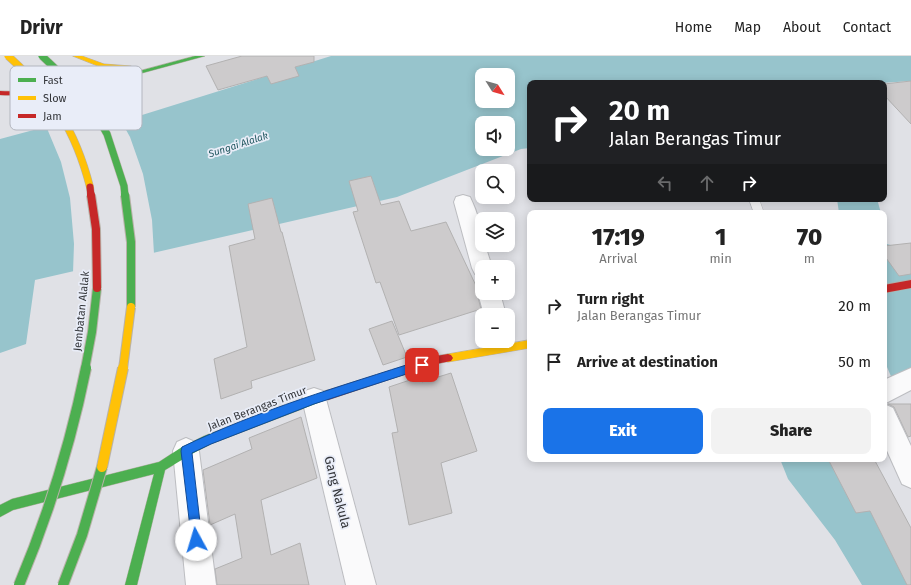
<!DOCTYPE html>
<html lang="en">
<head>
<meta charset="utf-8">
<style>
  :root { --surface:#fff; --page:#f2f2f2; --text:#222; --muted:#767676; --line:#e0e0e0; --accent:#1a73e8 }
  body { margin:0; font-family:"Fira Sans",sans-serif; background:var(--page); color:var(--text); height:100vh; display:flex; flex-direction:column; font-size:15px; white-space:nowrap }
  * { box-sizing:border-box; margin:0 }
  p { font-size:13px; color:var(--muted) }
  .icon { flex:none; width:22px; height:22px; fill:none; stroke:currentColor; stroke-width:2; stroke-linecap:round; stroke-linejoin:round }
  .map { position:relative; flex:1; overflow:hidden }
  .side { position:absolute; left:527px; top:154px; width:360px; height:252px; display:flex; flex-direction:column; background:var(--surface); border-radius:8px; box-shadow:0 2px 10px #0003 }
  .side>* { flex:none }
  .top-card { position:absolute; left:527px; top:24px; width:360px; height:122px; border-radius:8px; box-shadow:0 2px 10px #0003; background:#202124; color:#fff; overflow:hidden }
  .needle { width:26px; rotate:127deg }
  .fabs { position:absolute; left:475px; top:12px; display:grid; gap:8px }
  .fabs a { display:grid; place-items:center; width:40px; height:40px; border-radius:8px; background:var(--surface); box-shadow:0 2px 10px #0003; font-size:20px }
  .pin { position:absolute; display:grid; place-items:center; width:34px; height:34px; color:#fff; margin:-17px; border-radius:8px; box-shadow:0 2px 6px #0006 }
  .me { position:absolute; width:44px; margin:-22px; rotate:354deg; stroke-linejoin:round; filter:drop-shadow(0 0 3px #0008) }
  .turn { display:flex; align-items:center; gap:14px; height:84px; padding:0 16px; font-size:18px }
  .turn .icon { width:52px; height:52px; stroke-width:2.5 }
  .turn b { display:block; font-size:28px; line-height:34px }
  .lanes { display:flex; align-items:center; height:38px; padding:0 16px; background:#0003; justify-content:center; gap:20px; direction:ltr }
  .lanes .off { opacity:.35 }
  .eta { display:flex; justify-content:space-evenly; align-items:center; height:68px; text-align:center }
  .eta b { font-size:24px; font-weight:800; line-height:28px }
  .cta { display:flex; gap:8px; margin-top:auto; padding:8px 16px }
  .cta a { flex:1; height:46px; border-radius:8px; background:var(--accent); color:#fff; font-size:16px; font-weight:800; line-height:46px; text-align:center }
  .cta a+a { background:var(--page); color:var(--text) }
  ul { padding:0; list-style:none }
  li { display:flex; align-items:center; gap:12px; height:56px; padding:0 16px }
  li div { flex:1 }
  li b { display:block; font-size:15px }
  li em { font-style:normal }
  header { display:flex; align-items:center; gap:24px; box-sizing:border-box; height:56px; padding:0 20px; background:var(--surface); border-bottom:1px solid var(--line) }
  header strong { font-size:19px }
  nav { display:flex; gap:22px; margin-inline-start:auto; font-size:14px }
  .map>svg:first-child { display:block }
</style>
</head>
<body>
<header>
<strong>Drivr</strong>
<nav><a>Home</a><a>Map</a><a>About</a><a>Contact</a></nav>
</header>
<div class="map">
<svg width="911" height="529" viewBox="0 0 911 529">
  <rect width="100%" height="100%" fill="#e0e1e6"/>
  <path fill="#97c4cc" fill-rule="evenodd" d="M331 0H911V25L881 27H530V92L521 93 397 141 35 224 26 288 0 297V83L41 72 126 64ZM482 19H508V45H482ZM482 67H508V93H482Z"/>
  <polygon fill="#e0e1e6" points="120,63 130,81 143,118 152,164 154,198 73,217 74,188 70,142 61,106 46,70"/>
  <g fill="none" stroke-linecap="round" stroke-linejoin="round">
    <g fill="#97c4cc" fill-rule="evenodd">
      <polygon points="837,143 877,143 881,157 839,157"/>
      <polygon points="884,187 900,192 911,211 911,332 893,325 884,304"/>
      <polygon points="780,403 845,403 877,442 909,490 911,494 911,529 862,529 835,484 788,423"/>
    </g>
  </g>
  <g fill="#cdcbcc" stroke="#b2b1b1">
    <polygon points="242,0 314,0 314,6 295,11 299,20 271,28 267,20 218,34 206,10"/>
    <polygon points="911,25 911,68 884,39 884,28"/>
    <polygon points="371,120 381,149 399,145 411,175 446,166 478,234 477,237 481,253 399,279 380,226 376,227 353,156 358,155 349,125"/>
    <polygon points="272,142 281,176 282,176 315,304 251,325 252,332 221,343 214,303 247,291 229,190 255,183 248,148"/>
    <polygon points="911,187 911,218 899,220 884,199 884,190"/>
    <polygon points="392,265 407,301 383,309 369,273"/>
    <polygon points="451,317 477,395 441,407 452,457 409,469 392,377 398,376 389,331 416,322 417,325 422,324 422,326"/>
    <polygon points="888,348 911,348 911,380 908,381 894,351"/>
    <polygon points="301,361 317,422 261,444 271,499 300,487 309,529 217,529 215,513 242,502 235,458 210,469 203,414 252,393 249,382"/>
    <polygon points="828,403 874,403 911,472 911,529 907,529 870,455 856,457"/>
  </g>
  <g fill="none" stroke-linecap="round" stroke-linejoin="round">
    <g stroke="#bcbdc1" stroke-width="1">
      <polygon id="lane" points="749,143 759,143 764,157 754,157"/>
    </g>
    <g stroke="#bcbdc1" stroke-width="2">
      <g id="street">
        <path d="M463 139 470 141C477 155 482 173 482 189H485L492 211H482V220L475 218 472 212 454 146 456 141Z"/>
        <polygon points="481,231 482,237 500,237 506,259 484,259 478,237"/>
        <polygon points="911,312 911,334 884,348 884,324"/>
        <polygon points="314,332 323,335 326,343 376,529 346,529 302,343 305,335"/>
        <polygon points="884,348 893,352 911,390 911,432 902,428 884,388"/>
        <polygon points="186,382 195,386 199,395 216,529 186,529 173,395 177,386"/>
      </g>
    </g>
    <g stroke="#b8b2a9" stroke-width="1">
      <g id="fast">
        <polygon points="195,0 205,0 135,19 132,17"/>
        <polygon points="328,334 331,336 333,339 331,342 211,388 190,399 165,414 137,529 125,529 154,418 13,454 0,461 0,449 12,443 159,406 182,391 204,380"/>
      </g>
    </g>
    <g stroke="#b8b2a9" stroke-width="1">
      <g id="slow">
        <polygon points="73,0 82,0 104,8 131,10 134,12 131,14 103,12"/>
        <polygon points="530,284 530,292 448,306 445,305 443,302 445,299 448,298"/>
      </g>
    </g>
    <g stroke="#b8b2a9" stroke-width="1">
      <g id="jam">
        <path d="M135 15 138 17 137 18C92 29 47 41 0 39V35C46 37 90 25 135 15Z"/>
        <polygon points="911,224 911,232 884,237 884,229"/>
        <polygon points="448,298 451,299 453,302 451,305 436,308 328,344 325,342 323,339 325,336 328,334 436,300"/>
      </g>
    </g>
    <use href="#lane" fill="#fafafb" fill-rule="evenodd"/>
    <use href="#street" fill="#fafafb" fill-rule="evenodd"/>
    <use href="#fast" fill="#4caf50" fill-rule="evenodd"/>
    <use href="#slow" fill="#ffc107" fill-rule="evenodd"/>
    <use href="#jam" fill="#c62828" fill-rule="evenodd"/>
    <g stroke="#b8b2a9" stroke-width="8" stroke-linecap="butt">
      <polyline id="fast-bridge-far2" points="42,0 79,35 94,55 107,78 124,130 125,140"/>
    </g>
    <g stroke="#b8b2a9" stroke-width="10" stroke-linecap="butt">
      <g id="fast-bridge-far1">
        <polyline points="125,139 131,186 131,251"/>
        <polyline points="85,313 92,276 97,232"/>
      </g>
    </g>
    <g stroke="#b8b2a9" stroke-width="12" stroke-linecap="butt">
      <g id="fast-bridge">
        <path d="M19 529C48 460 71 386 86 312"/>
        <polyline points="63,529 82,479 102,411"/>
      </g>
    </g>
    <g stroke="#b8b2a9" stroke-width="8" stroke-linecap="butt">
      <path id="slow-bridge-far2" d="M8 0C53 40 75 73 90 131"/>
    </g>
    <g stroke="#b8b2a9" stroke-width="10" stroke-linecap="butt">
      <polyline id="slow-bridge-far1" points="123,313 131,251"/>
    </g>
    <g stroke="#b8b2a9" stroke-width="12" stroke-linecap="butt">
      <polyline id="slow-bridge" points="102,411 123,312"/>
    </g>
    <g stroke="#b8b2a9" stroke-width="8" stroke-linecap="butt">
      <polyline id="jam-bridge-far1" points="90,131 91,140"/>
    </g>
    <g stroke="#b8b2a9" stroke-width="10" stroke-linecap="butt">
      <polyline id="jam-bridge" points="91,139 96,173 97,232"/>
    </g>
    <use href="#fast-bridge-far2" stroke="#4caf50" stroke-width="7"/>
    <use href="#fast-bridge-far1" stroke="#4caf50" stroke-width="8"/>
    <use href="#fast-bridge" stroke="#4caf50" stroke-width="10"/>
    <use href="#slow-bridge-far2" stroke="#ffc107" stroke-width="7"/>
    <use href="#slow-bridge-far1" stroke="#ffc107" stroke-width="8"/>
    <use href="#slow-bridge" stroke="#ffc107" stroke-width="10"/>
    <use href="#jam-bridge-far1" stroke="#c62828" stroke-width="7"/>
    <use href="#jam-bridge" stroke="#c62828" stroke-width="8"/>
  </g>
  <path fill="#1a73e8" stroke="#114b97" d="M422 304 425 306 427 309 425 312 314 348 211 388 192 397 202 484 200 488 196 490 192 488 181 395 182 391C259 354 341 330 422 304Z"/>
  <g text-anchor="middle" stroke-width="3.5" stroke-linejoin="round" paint-order="stroke">
    <g font-size="10" font-style="italic" fill="#225860" stroke="#e9edf8">
      <text transform="translate(238 88) rotate(-18)" y="4">Sungai Alalak</text>
    </g>
    <g font-size="11" fill="#34363a" stroke="#e9edf8">
      <text transform="translate(81 255) rotate(-84)" y="4">Jembatan Alalak</text>
      <text transform="translate(257 352) rotate(-21)" y="4">Jalan Berangas Timur</text>
    </g>
    <g font-size="13" fill="#34363a" stroke="#e9edf8">
      <text transform="translate(338 436) rotate(76)" y="5">Gang Nakula</text>
    </g>
  </g>
  <rect x="10" y="10" width="132" height="64" rx="6" fill="#e9edf8" stroke="#b3b6bf" stroke-width="1"/>
  <rect x="18" y="22" width="18" height="4" fill="#4caf50"/>
  <rect x="18" y="40" width="18" height="4" fill="#ffc107"/>
  <rect x="18" y="58" width="18" height="4" fill="#c62828"/>
  <g font-size="11" fill="#34363a">
    <text x="43" y="28">Fast</text>
    <text x="43" y="46">Slow</text>
    <text x="43" y="64">Jam</text>
  </g>
</svg>
<div class="fabs">
<a><svg class="needle" viewBox="-14 -14 28 28"><path d="M0-13l5 13h-10z" fill="#e53935"/><path d="M0 13l5-13h-10z" fill="#767676"/></svg></a>
<a><svg class="icon" aria-label="sound" viewBox="0 0 24 24"><path d="M4 9h4l5-4v14l-5-4H4zM17 9q2 3 0 6"/></svg></a>
<a><svg class="icon" aria-label="search" viewBox="0 0 24 24"><circle cx="10" cy="10" r="6"/><path d="M15 15l6 6"/></svg></a>
<a><svg class="icon" aria-label="layers" viewBox="0 0 24 24"><path d="M12 4l9 5-9 5-9-5zM3 14l9 5 9-5"/></svg></a>
<a>+</a>
<a>−</a>
</div>
<div class="pin" style="left:422px;top:309px;background:#d93025"><svg class="icon" aria-label="arrive" viewBox="0 0 24 24"><path d="M6 21V4h12l-3 4 3 4H6"/></svg></div>
<svg class="me" style="left:196px;top:484px" viewBox="-20 -20 40 40"><circle r="19" fill="#fff"/><path d="M0-13L10 11 0 6-10 11z" fill="#1a73e8"/></svg>
<div class="top-card">
<div class="turn"><svg class="icon" aria-label="right" viewBox="0 0 24 24"><path d="M7 20v-9h11M14 6l5 5-5 5"/></svg><div><b>20 m</b>Jalan Berangas Timur</div></div>
<div class="lanes"><svg class="icon off" aria-label="left" viewBox="0 0 24 24"><path d="M17 20v-9H6M10 6l-5 5 5 5"/></svg><svg class="icon off" aria-label="ahead" viewBox="0 0 24 24"><path d="M12 20V5M6 11l6-6 6 6"/></svg><svg class="icon" aria-label="right" viewBox="0 0 24 24"><path d="M7 20v-9h11M14 6l5 5-5 5"/></svg></div>
</div>
<section class="side">
<div class="eta">
<div><b>17:19</b><p>Arrival</p></div>
<div><b>1</b><p>min</p></div>
<div><b>70</b><p>m</p></div>
</div>
<ul>
<li><svg class="icon" aria-label="right" viewBox="0 0 24 24"><path d="M7 20v-9h11M14 6l5 5-5 5"/></svg><div><b>Turn right</b><p>Jalan Berangas Timur</p></div><em>20 m</em></li>
<li><svg class="icon" aria-label="arrive" viewBox="0 0 24 24"><path d="M6 21V4h12l-3 4 3 4H6"/></svg><div><b>Arrive at destination</b></div><em>50 m</em></li>
</ul>
<div class="cta"><a>Exit</a><a>Share</a></div>
</section>
</div>
</body>
</html>
